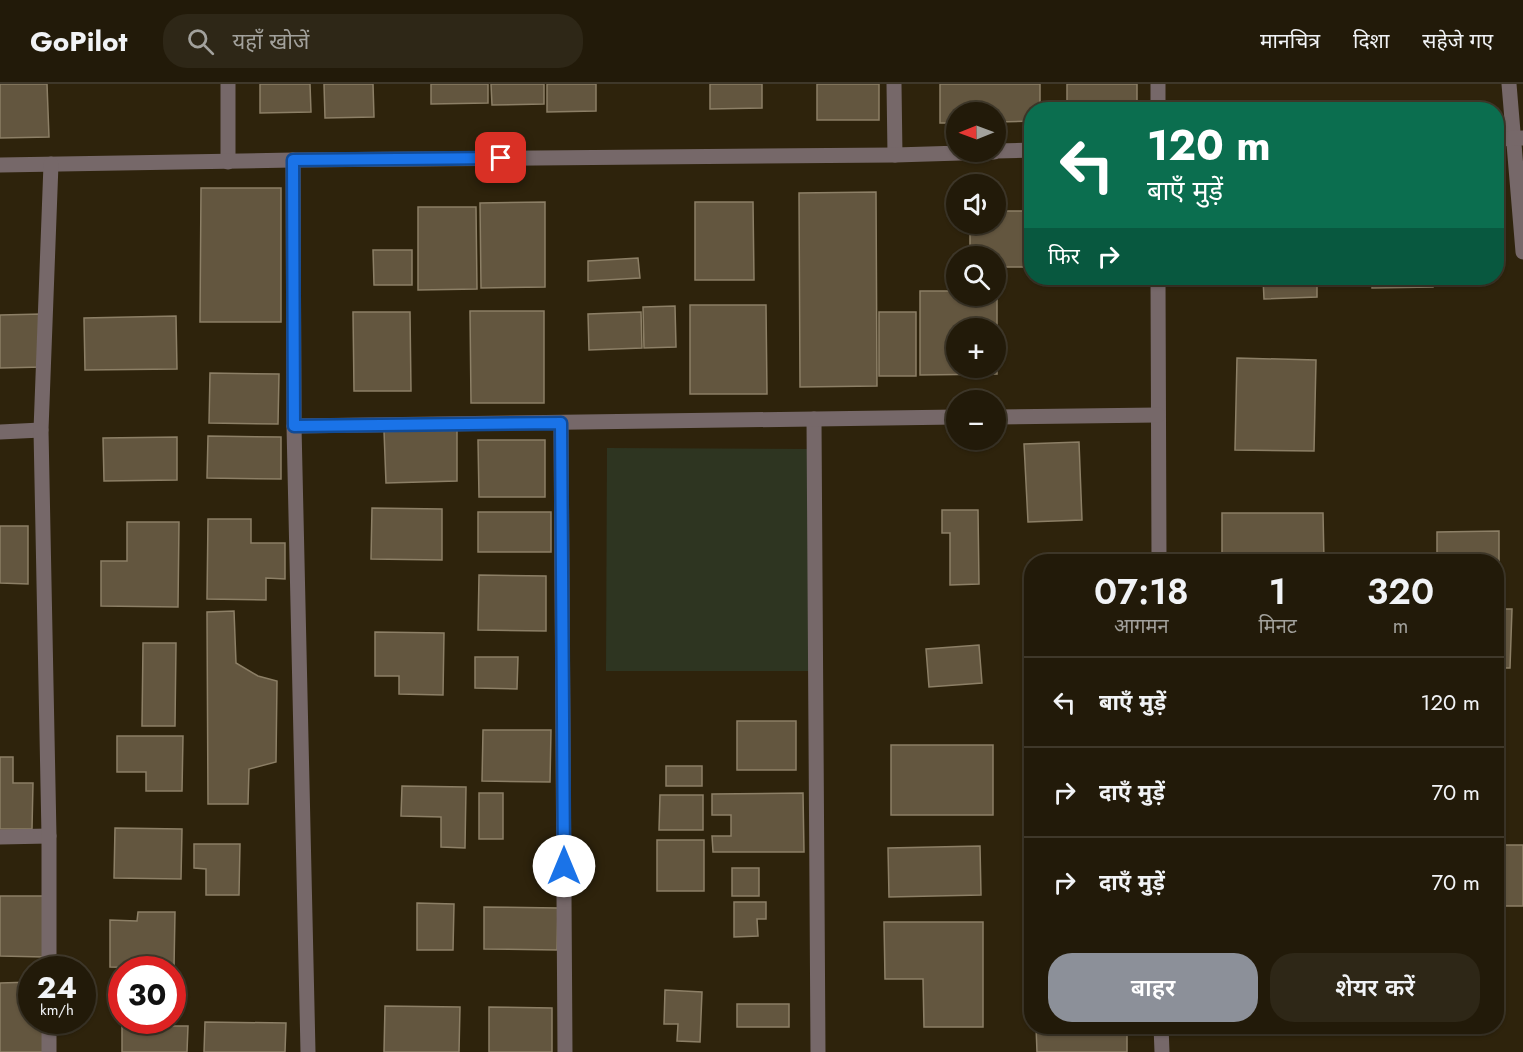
<!DOCTYPE html>
<html lang="hi">
<head>
<meta charset="utf-8">
<style>
  :root { --surface:#221a09; --page:#2e2717; --text:#f1f3f6; --muted:#a2a19c; --line:#3f382a; --accent:#8c9099 }
  body { margin:0; font-family:Jost,"Noto Sans Devanagari",sans-serif; background:var(--page); color:var(--text); height:100vh; display:flex; flex-direction:column; font-size:22px; white-space:nowrap }
  * { box-sizing:border-box; margin:0 }
  p { font-size:20px; color:var(--muted) }
  .icon { flex:none; width:33px; height:33px; fill:none; stroke:currentColor; stroke-width:2; stroke-linecap:round; stroke-linejoin:round }
  .map { position:relative; flex:1; overflow:hidden }
  .details { position:absolute; left:1024px; top:470px; width:480px; height:480px; display:flex; flex-direction:column; background:var(--surface); border-radius:24px; box-shadow:0 2px 4px #0004,0 0 0 2px var(--line) }
  .details>* { flex:none }
  .guide { position:absolute; left:1024px; top:18px; width:480px; height:183px; border-radius:24px; box-shadow:0 2px 4px #0004,0 0 0 2px var(--line); background:#0b6e4f; color:#fff; overflow:hidden }
  .needle { width:39px; rotate:269deg }
  .fabs { position:absolute; left:946px; top:18px; display:grid; gap:12px }
  .fabs a { display:grid; place-items:center; width:60px; height:60px; border-radius:50%; background:var(--surface); box-shadow:0 2px 4px #0004,0 0 0 2px var(--line); font-size:30px }
  .speed { position:absolute; left:18px; top:872px; display:flex; gap:12px; font-size:30px; font-weight:700; text-align:center }
  .speed>* { display:grid; place-content:center; width:78px; height:78px; border-radius:50%; background:var(--surface); box-shadow:0 2px 4px #0004,0 0 0 2px var(--line); line-height:1 }
  .speed small { font-size:15px; font-weight:400 }
  .speed .limit { border:9px solid #d22; background:#fff; color:#111 }
  .pin { position:absolute; display:grid; place-items:center; width:51px; height:51px; color:#fff; margin:-26px; border-radius:12px; box-shadow:0 3px 9px #0006 }
  .me { position:absolute; width:66px; margin:-33px; rotate:0deg; stroke-linejoin:round; filter:drop-shadow(0 0 4px #0008) }
  .turn { display:flex; align-items:center; gap:21px; height:126px; padding:0 24px; font-size:27px }
  .turn .icon { width:78px; height:78px; stroke-width:2.5 }
  .turn b { display:block; font-size:42px; line-height:51px }
  .then { display:flex; align-items:center; height:57px; padding:0 24px; background:#0003; gap:12px; font-size:22px }
  .eta { display:flex; justify-content:space-evenly; align-items:center; height:102px; text-align:center }
  .eta b { font-size:36px; font-weight:600; line-height:42px }
  .primary-button { display:flex; gap:12px; margin-top:auto; padding:12px 24px }
  .primary-button a { flex:1; height:69px; border-radius:24px; background:var(--accent); color:#fff; font-size:24px; font-weight:600; line-height:69px; text-align:center }
  .primary-button a+a { background:var(--page); color:var(--text) }
  ul { padding:0; list-style:none }
  li { display:flex; align-items:center; gap:18px; height:90px; padding:0 24px; border-top:2px solid var(--line) }
  li div { flex:1 }
  li b { display:block; font-size:22px }
  li em { font-style:normal }
  header { display:flex; align-items:center; gap:36px; box-sizing:border-box; height:84px; padding:0 30px; background:var(--surface); border-bottom:2px solid var(--line) }
  header strong { font-size:28px }
  nav { display:flex; gap:33px; margin-inline-start:auto; font-size:21px }
  .search { width:420px; height:54px; background:var(--page); display:flex; align-items:center; gap:15px; box-sizing:border-box; padding:0 21px; border-radius:24px; color:var(--muted); font-size:22px }
  .map>svg:first-child { display:block }
</style>
</head>
<body>
<header>
<strong>GoPilot</strong>
<div class="search"><svg class="icon" aria-label="search" viewBox="0 0 24 24"><circle cx="10" cy="10" r="6"/><path d="M15 15l6 6"/></svg>यहाँ खोजें</div>
<nav><a>मानचित्र</a><a>दिशा</a><a>सहेजे गए</a></nav>
</header>
<div class="map">
<svg width="1523" height="968" viewBox="0 0 1523 968">
  <rect width="100%" height="100%" fill="#2e230c"/>
  <polygon fill="#2e3521" points="607,364 811,365 810,587 606,587"/>
  <g fill="#63563f" stroke="#8c7f66" stroke-width="1.5" fill-rule="evenodd">
    <polygon points="0,0 47,0 49,53 0,54"/>
    <polygon points="260,0 310,0 311,28 260,29"/>
    <polygon points="324,0 373,0 374,33 325,34"/>
    <polygon points="431,0 488,0 488,19 431,20"/>
    <polygon points="491,0 544,0 544,20 492,21"/>
    <polygon points="547,0 596,0 596,27 547,28"/>
    <polygon points="710,0 762,0 762,24 710,25"/>
    <rect x="817" y="0" width="62" height="36"/>
    <polygon points="940,0 1040,0 1040,26 1032,26 1032,37 996,38 996,28 957,28 957,39 940,39"/>
    <rect x="1067" y="0" width="70" height="26"/>
    <polygon points="201,104 281,104 281,238 200,238"/>
    <polygon points="876,108 877,302 800,303 799,109"/>
    <polygon points="545,118 545,203 481,204 480,119"/>
    <polygon points="695,118 753,118 754,196 695,196"/>
    <polygon points="418,123 476,123 477,205 418,206"/>
    <polygon points="996,127 1032,127 1032,183 996,183 996,172 970,172 970,140 996,140"/>
    <polygon points="373,166 412,166 412,201 374,201"/>
    <polygon points="638,174 640,194 588,197 588,177"/>
    <polygon points="1263,194 1317,194 1317,213 1264,215"/>
    <polygon points="1372,194 1432,194 1433,203 1372,204"/>
    <path d="M920 207H957V212H996L997 207V290L920 291ZM957 244H996V284H957Z"/>
    <polygon points="690,221 766,221 767,310 690,310"/>
    <polygon points="675,222 676,263 644,264 643,223"/>
    <polygon points="470,227 544,227 544,319 471,319"/>
    <polygon points="353,228 410,228 411,307 354,307"/>
    <polygon points="641,228 642,264 589,266 588,230"/>
    <rect x="879" y="228" width="37" height="64"/>
    <polygon points="41,230 42,283 0,284 0,231"/>
    <polygon points="176,232 177,285 85,286 84,234"/>
    <polygon points="1237,274 1316,276 1314,367 1235,366"/>
    <polygon points="210,289 279,290 278,340 209,339"/>
    <polygon points="457,345 457,397 386,399 384,347"/>
    <polygon points="208,352 281,353 281,395 207,394"/>
    <polygon points="177,353 177,396 104,397 103,354"/>
    <polygon points="478,356 545,356 545,413 479,413"/>
    <polygon points="1079,358 1082,436 1028,438 1024,360"/>
    <polygon points="372,424 442,425 442,476 371,475"/>
    <polygon points="942,426 978,426 979,500 950,501 950,449 942,449"/>
    <rect x="478" y="428" width="73" height="40"/>
    <polygon points="1222,429 1323,429 1324,477 1222,477"/>
    <polygon points="208,435 251,435 251,459 285,459 285,495 266,494 266,516 207,515"/>
    <polygon points="127,438 179,438 178,523 101,522 101,477 127,477"/>
    <polygon points="0,442 28,442 28,500 0,499"/>
    <polygon points="1499,447 1499,500 1497,500 1497,477 1437,477 1437,448"/>
    <polygon points="479,491 546,492 546,547 478,546"/>
    <polygon points="1497,525 1512,525 1510,584 1497,584"/>
    <polygon points="234,527 236,579 258,592 277,597 276,678 249,685 248,720 208,720 207,528"/>
    <polygon points="375,548 444,549 443,611 399,610 399,592 375,592"/>
    <polygon points="143,559 176,559 175,642 142,642"/>
    <polygon points="979,561 982,599 929,603 926,565"/>
    <polygon points="475,573 518,573 517,605 475,604"/>
    <rect x="737" y="637" width="59" height="49"/>
    <polygon points="483,646 551,646 550,698 482,697"/>
    <polygon points="117,652 183,652 182,707 146,707 146,688 117,688"/>
    <rect x="891" y="661" width="102" height="70"/>
    <polygon points="0,673 13,673 13,699 33,699 32,745 0,745"/>
    <rect x="666" y="682" width="36" height="20"/>
    <polygon points="402,702 466,703 465,764 441,763 441,733 401,732"/>
    <rect x="479" y="709" width="24" height="46"/>
    <polygon points="803,709 804,768 713,768 712,752 731,752 731,731 712,731 712,710"/>
    <polygon points="660,711 703,711 703,746 659,746"/>
    <polygon points="115,744 182,745 181,795 114,794"/>
    <rect x="657" y="756" width="47" height="51"/>
    <polygon points="194,760 240,760 239,811 206,811 206,785 194,784"/>
    <rect x="1497" y="761" width="26" height="61"/>
    <polygon points="980,762 981,811 889,813 888,764"/>
    <rect x="732" y="784" width="27" height="28"/>
    <polygon points="0,812 44,812 44,873 0,872"/>
    <polygon points="734,818 766,818 766,835 757,835 758,852 734,853"/>
    <polygon points="417,819 454,820 453,866 417,866"/>
    <polygon points="484,823 558,824 557,866 484,865"/>
    <polygon points="138,828 175,828 174,884 110,883 110,836 137,837"/>
    <polygon points="884,838 983,838 983,943 924,943 923,895 885,895"/>
    <polygon points="32,898 32,936 48,936 49,968 0,968 0,899"/>
    <polygon points="665,906 702,908 700,958 677,957 678,940 664,940"/>
    <rect x="737" y="920" width="52" height="23"/>
    <polygon points="385,922 460,923 459,968 384,968"/>
    <polygon points="489,923 552,924 552,968 489,968"/>
    <polygon points="205,938 286,939 285,968 204,968"/>
    <polygon points="122,942 188,942 187,968 122,968"/>
    <polygon points="1036,942 1127,942 1127,968 1037,968"/>
  </g>
  <g fill="none" stroke-linecap="round" stroke-linejoin="round">
    <g stroke="#766869" stroke-width="15">
      <polyline points="894,0 895,71"/>
      <polyline points="1158,0 1158,26"/>
      <polyline points="1509,0 1523,168"/>
      <polyline points="1497,55 1523,54"/>
      <polyline points="996,67 1032,66"/>
      <polyline points="293,76 294,342 308,968"/>
      <polyline points="228,78 228,0"/>
      <polyline points="0,81 293,76 895,71 994,68"/>
      <polyline points="1158,194 1159,477"/>
      <polyline points="996,333 1158,331"/>
      <polyline points="814,335 818,968"/>
      <polyline points="561,339 565,968"/>
      <polyline points="294,342 957,333"/>
      <polyline points="0,348 41,346"/>
      <polyline points="0,753 49,752"/>
      <polyline points="49,885 49,752 41,346 51,80"/>
      <polyline points="1161,942 1162,968"/>
      <polyline points="49,968 49,936"/>
    </g>
  </g>
  <g fill="none" stroke-linecap="round" stroke-linejoin="round">
    <g stroke="#114b97" stroke-width="15">
      <polyline id="route" points="501,74 293,76 294,342 561,339 564,782"/>
    </g>
    <use href="#route" stroke="#1a73e8" stroke-width="10"/>
  </g>
</svg>
<div class="fabs">
<a><svg class="needle" viewBox="-14 -14 28 28"><path d="M0-13l5 13h-10z" fill="#e53935"/><path d="M0 13l5-13h-10z" fill="#a2a19c"/></svg></a>
<a><svg class="icon" aria-label="sound" viewBox="0 0 24 24"><path d="M4 9h4l5-4v14l-5-4H4zM17 9q2 3 0 6"/></svg></a>
<a><svg class="icon" aria-label="search" viewBox="0 0 24 24"><circle cx="10" cy="10" r="6"/><path d="M15 15l6 6"/></svg></a>
<a>+</a>
<a>−</a>
</div>
<div class="speed"><div>24<small>km/h</small></div><div class="limit">30</div></div>
<div class="pin" style="left:501px;top:74px;background:#d93025"><svg class="icon" aria-label="arrive" viewBox="0 0 24 24"><path d="M6 21V4h12l-3 4 3 4H6"/></svg></div>
<svg class="me" style="left:564px;top:782px" viewBox="-20 -20 40 40"><circle r="19" fill="#fff"/><path d="M0-13L10 11 0 6-10 11z" fill="#1a73e8"/></svg>
<div class="guide">
<div class="turn"><svg class="icon" aria-label="left" viewBox="0 0 24 24"><path d="M17 20v-9H6M10 6l-5 5 5 5"/></svg><div><b>120 m</b>बाएँ मुड़ें</div></div>
<div class="then">फिर<svg class="icon" aria-label="right" viewBox="0 0 24 24"><path d="M7 20v-9h11M14 6l5 5-5 5"/></svg></div>
</div>
<section class="details">
<div class="eta">
<div><b>07:18</b><p>आगमन</p></div>
<div><b>1</b><p>मिनट</p></div>
<div><b>320</b><p>m</p></div>
</div>
<ul>
<li><svg class="icon" aria-label="left" viewBox="0 0 24 24"><path d="M17 20v-9H6M10 6l-5 5 5 5"/></svg><div><b>बाएँ मुड़ें</b></div><em>120 m</em></li>
<li><svg class="icon" aria-label="right" viewBox="0 0 24 24"><path d="M7 20v-9h11M14 6l5 5-5 5"/></svg><div><b>दाएँ मुड़ें</b></div><em>70 m</em></li>
<li><svg class="icon" aria-label="right" viewBox="0 0 24 24"><path d="M7 20v-9h11M14 6l5 5-5 5"/></svg><div><b>दाएँ मुड़ें</b></div><em>70 m</em></li>
</ul>
<div class="primary-button"><a>बाहर</a><a>शेयर करें</a></div>
</section>
</div>
</body>
</html>
